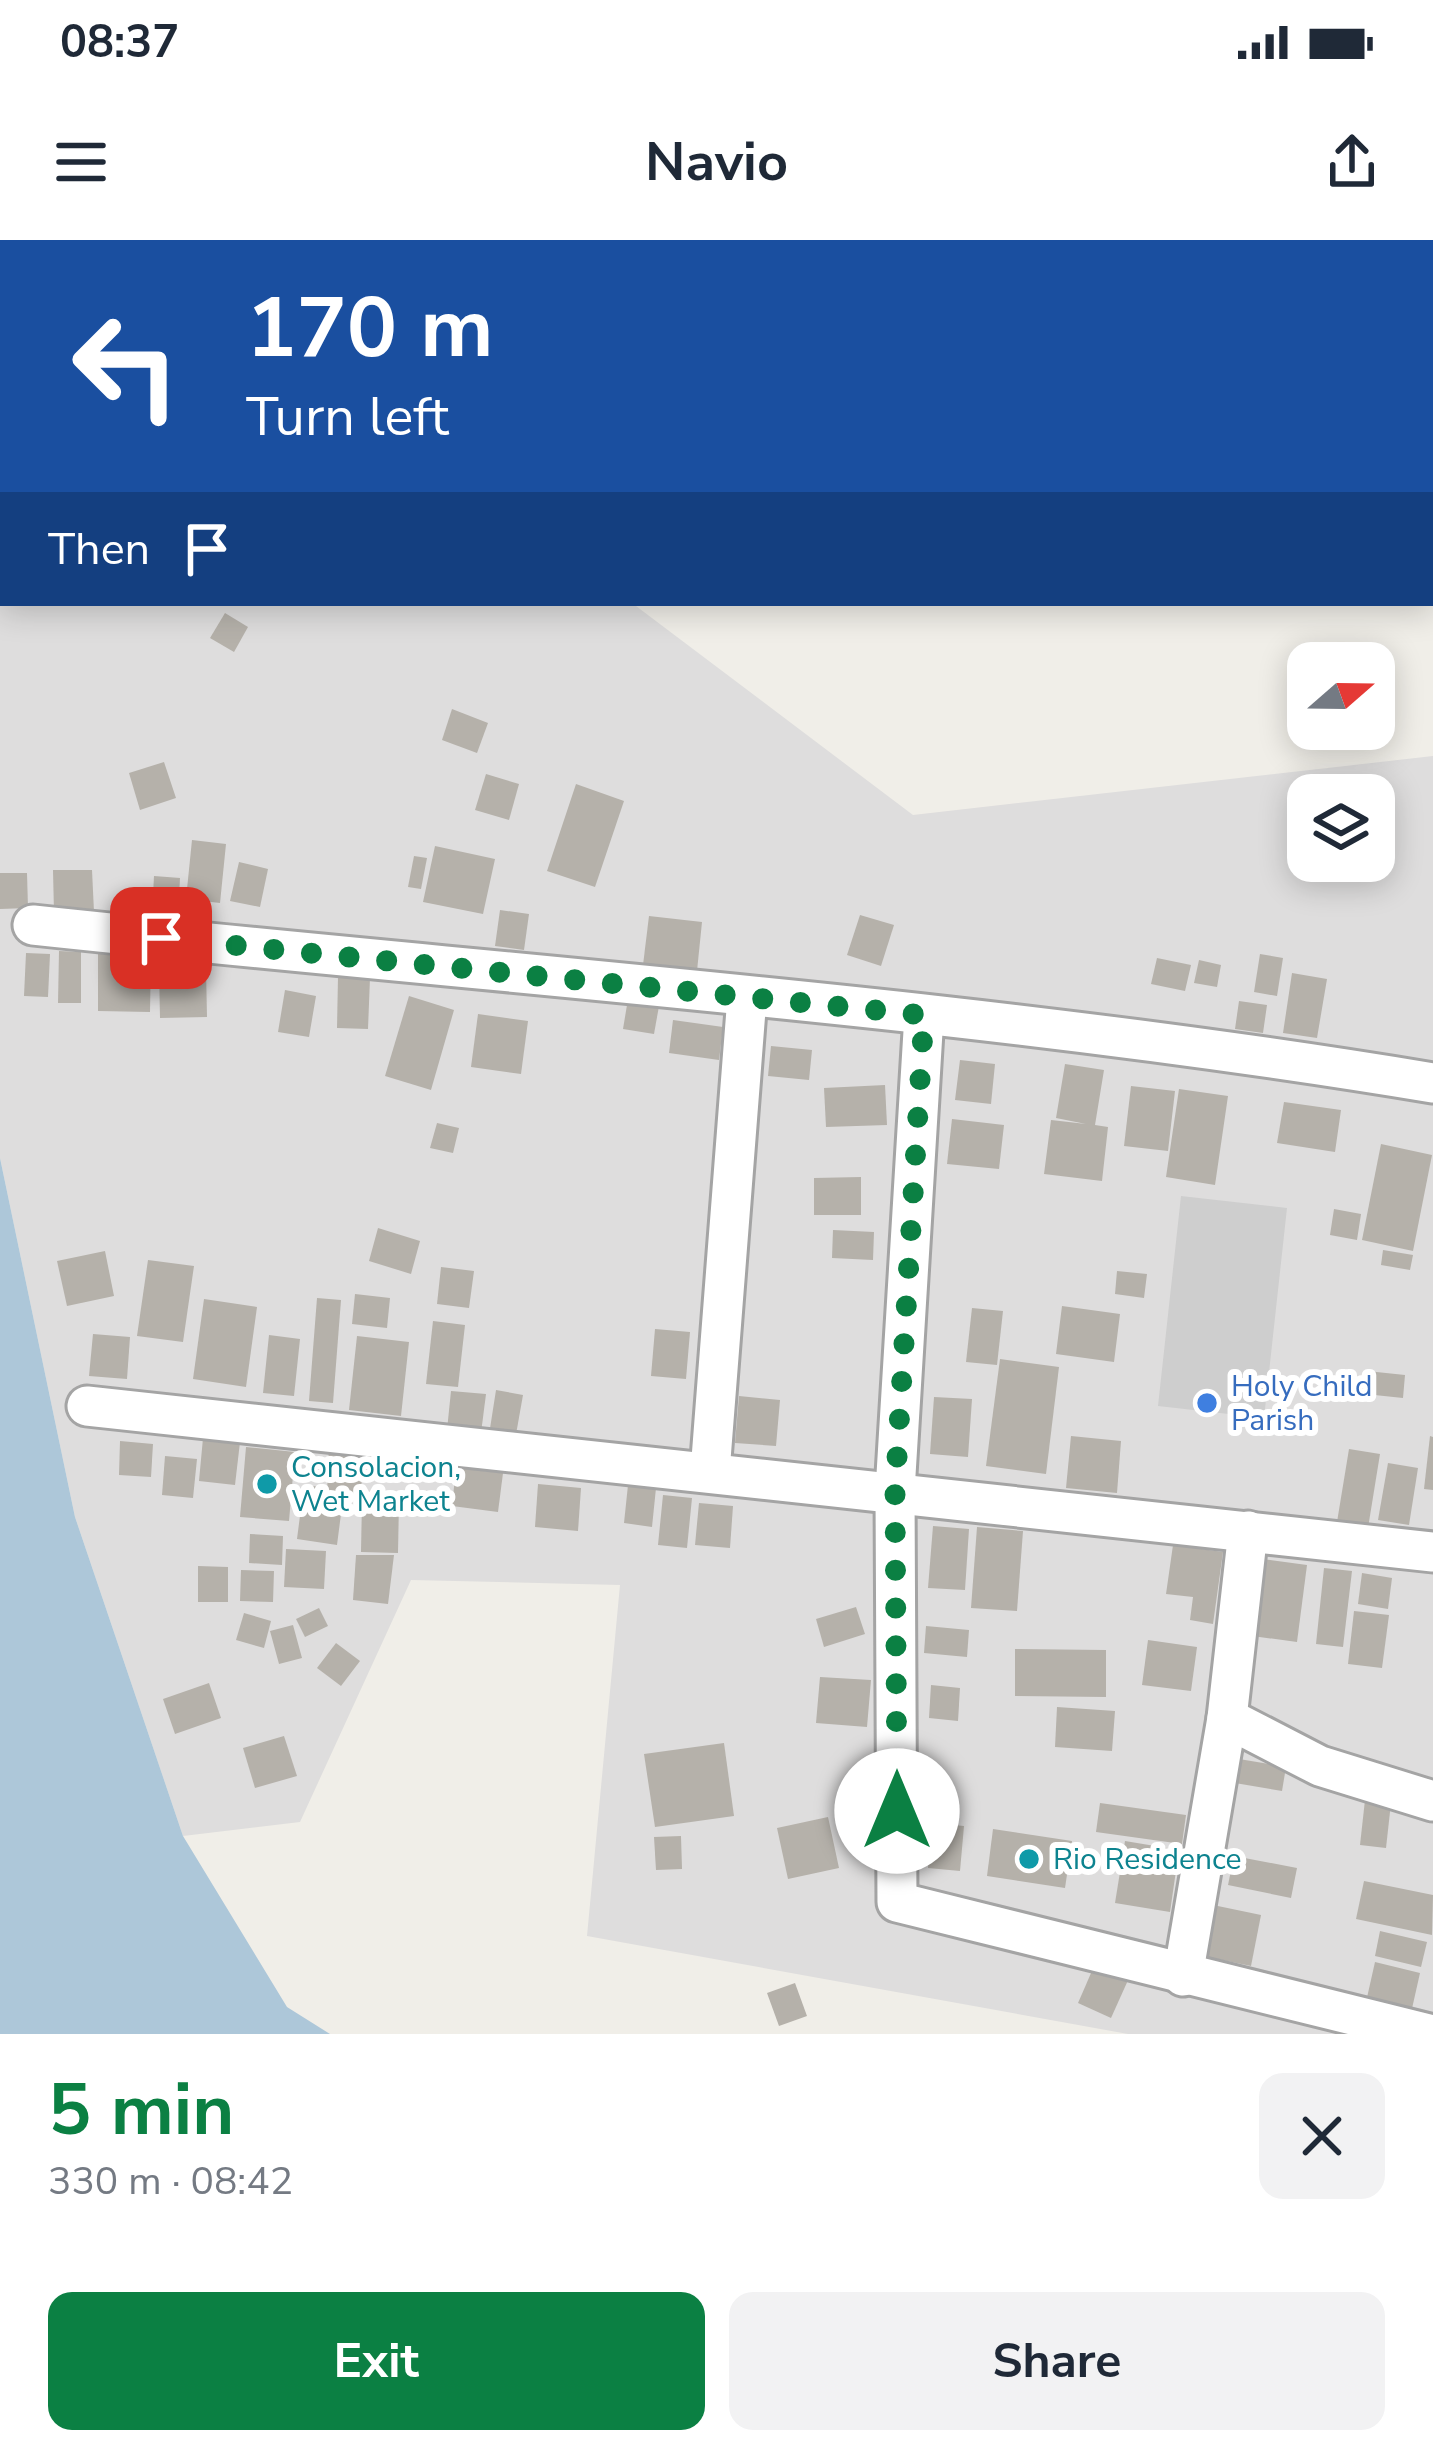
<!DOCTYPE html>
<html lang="en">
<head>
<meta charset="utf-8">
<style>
  :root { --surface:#fff; --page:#f2f2f3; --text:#1f2937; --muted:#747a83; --accent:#0b8043 }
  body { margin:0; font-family:"Nunito Sans",sans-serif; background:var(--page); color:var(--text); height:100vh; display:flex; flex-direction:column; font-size:45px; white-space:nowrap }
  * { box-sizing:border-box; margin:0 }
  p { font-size:39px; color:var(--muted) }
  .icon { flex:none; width:66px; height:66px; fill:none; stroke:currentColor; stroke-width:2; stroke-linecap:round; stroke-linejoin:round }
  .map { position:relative; height:1794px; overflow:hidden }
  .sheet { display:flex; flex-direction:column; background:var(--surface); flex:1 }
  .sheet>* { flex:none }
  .banner { position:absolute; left:0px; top:0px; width:1434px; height:366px; box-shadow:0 6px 30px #0003; background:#1a4fa0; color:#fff; overflow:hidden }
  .needle { width:78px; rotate:70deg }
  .fabs { position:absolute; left:1287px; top:402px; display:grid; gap:24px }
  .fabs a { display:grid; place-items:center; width:108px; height:108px; border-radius:24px; background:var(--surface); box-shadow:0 6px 30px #0003; font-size:60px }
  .pin { position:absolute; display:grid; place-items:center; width:102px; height:102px; color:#fff; margin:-51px; border-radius:24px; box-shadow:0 6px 18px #0006 }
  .me { position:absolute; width:132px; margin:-66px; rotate:0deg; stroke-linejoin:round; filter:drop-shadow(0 0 9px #0008) }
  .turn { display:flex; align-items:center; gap:42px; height:252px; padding:0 48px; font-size:54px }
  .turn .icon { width:156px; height:156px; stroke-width:2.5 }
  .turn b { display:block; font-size:84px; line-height:102px }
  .then { display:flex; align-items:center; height:114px; padding:0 48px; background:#0003; gap:24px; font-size:45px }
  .round { display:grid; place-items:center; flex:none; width:126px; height:126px; border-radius:24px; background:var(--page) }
  .overview { display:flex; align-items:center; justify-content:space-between; height:204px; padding:0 48px }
  h1 { font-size:72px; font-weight:700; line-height:90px; color:var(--accent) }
  .primary-button { display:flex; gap:24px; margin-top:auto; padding:24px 48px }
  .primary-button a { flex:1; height:138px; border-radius:24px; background:var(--accent); color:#fff; font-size:48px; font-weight:700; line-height:138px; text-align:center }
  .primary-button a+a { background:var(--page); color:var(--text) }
  .status { display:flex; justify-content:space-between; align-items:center; height:84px; padding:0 60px; background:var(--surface); direction:ltr }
  .status svg { height:33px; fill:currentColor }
  header { display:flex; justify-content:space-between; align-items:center; height:156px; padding:0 48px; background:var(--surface); font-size:54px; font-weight:700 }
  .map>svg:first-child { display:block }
</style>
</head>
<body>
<div class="status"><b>08:37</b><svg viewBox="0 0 49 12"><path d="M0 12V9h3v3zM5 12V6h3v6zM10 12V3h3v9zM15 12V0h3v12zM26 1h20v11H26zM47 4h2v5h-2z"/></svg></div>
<header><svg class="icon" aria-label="menu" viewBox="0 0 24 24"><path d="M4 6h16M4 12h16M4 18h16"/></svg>Navio<svg class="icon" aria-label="share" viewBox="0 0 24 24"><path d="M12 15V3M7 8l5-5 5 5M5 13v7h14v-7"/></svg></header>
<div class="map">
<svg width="1433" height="1794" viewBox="0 0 1433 1794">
  <rect width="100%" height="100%" fill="#f0eee8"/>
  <path fill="#dedddd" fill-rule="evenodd" d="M0 0 246 3H3V363H632L913 575 1433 516V1794H1128L587 1696 620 1345 411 1340 300 1582 183 1596 75 1277 0 918ZM1308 555H1374V621H1308Z"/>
  <polygon fill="#cecece" points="1181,956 1287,968 1264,1178 1158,1166"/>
  <polygon fill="#adc7d9" points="0,918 75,1277 183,1596 287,1767 330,1794 0,1794"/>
  <g fill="#b5b1aa">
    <polygon points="225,373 248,387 234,412 210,398"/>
    <polygon points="452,469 488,483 477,513 442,500"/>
    <polygon points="164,522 176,558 140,570 129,533"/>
    <polygon points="486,534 519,544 509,580 475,570"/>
    <polygon points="576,544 624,561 595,647 547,631"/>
    <polygon points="192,600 226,604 220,663 186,659"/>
    <polygon points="435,606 495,619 483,674 423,662"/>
    <polygon points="414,616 427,618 421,649 408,647"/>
    <polygon points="239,622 268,629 260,667 230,661"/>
    <polygon points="53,630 92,630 94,672 54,673"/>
    <polygon points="0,633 27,633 28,668 0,669"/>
    <polygon points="154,636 180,638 178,676 152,674"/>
    <polygon points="500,670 529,674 524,710 495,706"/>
    <polygon points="860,675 894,685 881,726 847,715"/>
    <polygon points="649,676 702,682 697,731 643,725"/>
    <polygon points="59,711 81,712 81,763 58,763"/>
    <polygon points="98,711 151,712 150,772 98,771"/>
    <polygon points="26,713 50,714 48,757 24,756"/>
    <polygon points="1260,714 1283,718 1277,756 1254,752"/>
    <polygon points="1157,718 1191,725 1185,751 1151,744"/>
    <polygon points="1199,720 1221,725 1217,747 1194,743"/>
    <polygon points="159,729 206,729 207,777 160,778"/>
    <polygon points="1292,733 1327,739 1317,798 1283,793"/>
    <polygon points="338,737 370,738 368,789 337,788"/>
    <polygon points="285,750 316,756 309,797 278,792"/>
    <polygon points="409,756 454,770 431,850 385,836"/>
    <polygon points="628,759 659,766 654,794 623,789"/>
    <polygon points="1239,761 1267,765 1263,793 1235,789"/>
    <polygon points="478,774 528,781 521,834 471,827"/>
    <polygon points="673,780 723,787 719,820 669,813"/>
    <polygon points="771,806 812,810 809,840 768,836"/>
    <polygon points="960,820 995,824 991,864 955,860"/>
    <polygon points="1065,824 1104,830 1095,885 1108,887 1102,941 1044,934 1051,880 1086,884 1056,878"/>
    <polygon points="885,845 887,885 826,887 824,848"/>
    <polygon points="1131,846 1175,851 1168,911 1124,906"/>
    <polygon points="1179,849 1228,856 1215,945 1166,937"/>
    <polygon points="1284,862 1341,870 1335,912 1277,903"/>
    <polygon points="952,879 1004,885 999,929 947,924"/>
    <polygon points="437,883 459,888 453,913 430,908"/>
    <polygon points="1381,904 1432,915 1413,1011 1362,1000"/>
    <polygon points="861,937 861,975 814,975 814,938"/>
    <polygon points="1334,969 1361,974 1357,1000 1330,995"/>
    <polygon points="378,988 420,1001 411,1034 369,1021"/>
    <polygon points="833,990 874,992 873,1020 832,1018"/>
    <polygon points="1383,1010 1413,1015 1410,1030 1381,1025"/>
    <polygon points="105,1011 114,1056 67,1066 57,1021"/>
    <polygon points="148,1020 194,1026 183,1102 137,1096"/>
    <polygon points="441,1027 474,1031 469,1068 437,1064"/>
    <polygon points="1117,1031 1147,1034 1144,1058 1115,1054"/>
    <polygon points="355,1054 390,1058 387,1088 352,1084"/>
    <polygon points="317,1058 341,1060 333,1163 309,1161"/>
    <polygon points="204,1059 257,1067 246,1147 193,1139"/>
    <polygon points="1062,1066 1120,1074 1114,1122 1056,1114"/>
    <polygon points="972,1068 1003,1071 997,1125 966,1122"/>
    <polygon points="433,1081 465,1085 458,1147 426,1144"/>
    <polygon points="655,1089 690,1092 686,1139 651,1136"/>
    <polygon points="93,1094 130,1097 127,1139 89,1136"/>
    <polygon points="269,1095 300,1099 294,1156 263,1153"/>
    <polygon points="357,1096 409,1102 401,1176 349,1170"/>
    <polygon points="1000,1119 1059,1127 1046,1234 986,1226"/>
    <polygon points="1367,1131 1405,1135 1403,1158 1365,1154"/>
    <polygon points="496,1150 523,1155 515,1200 489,1195"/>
    <polygon points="451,1151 486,1154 481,1193 447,1190"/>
    <polygon points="739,1156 780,1160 776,1206 735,1203"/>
    <polygon points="934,1157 972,1159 968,1217 930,1214"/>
    <polygon points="1071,1196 1121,1201 1117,1253 1066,1248"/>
    <polygon points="1430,1196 1433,1197 1433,1250 1424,1249"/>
    <polygon points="203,1198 240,1202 235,1245 199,1241"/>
    <polygon points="120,1201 153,1204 151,1237 119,1235"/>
    <polygon points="329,1206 363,1208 361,1255 327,1253"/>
    <polygon points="246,1207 295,1212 289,1281 240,1277"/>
    <polygon points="1349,1209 1380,1214 1368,1288 1337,1282"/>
    <polygon points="165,1216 197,1219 193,1258 162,1255"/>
    <polygon points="1388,1223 1418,1228 1409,1285 1378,1280"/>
    <polygon points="456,1228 503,1233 498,1272 452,1266"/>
    <polygon points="538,1244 581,1248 578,1291 535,1287"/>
    <polygon points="304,1245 322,1247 319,1271 341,1274 337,1305 297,1299"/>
    <polygon points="628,1245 656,1248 652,1287 624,1283"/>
    <polygon points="663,1255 692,1258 687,1308 658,1305"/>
    <polygon points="362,1260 399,1261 398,1313 361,1312"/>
    <polygon points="699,1263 733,1266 730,1308 695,1305"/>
    <polygon points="933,1286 969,1289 965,1350 928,1348"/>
    <polygon points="977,1287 1023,1291 1017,1371 971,1368"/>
    <polygon points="250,1294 283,1296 282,1325 249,1323"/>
    <polygon points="1173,1305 1223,1312 1213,1384 1190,1380 1193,1357 1166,1354"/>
    <polygon points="286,1309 326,1311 324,1349 284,1347"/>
    <polygon points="356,1315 394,1315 388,1364 353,1360"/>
    <polygon points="1255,1318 1307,1325 1297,1402 1245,1395"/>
    <polygon points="198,1326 228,1327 228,1362 198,1362"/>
    <polygon points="1324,1328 1352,1331 1343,1407 1316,1404"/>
    <polygon points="241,1330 274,1331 273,1362 240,1361"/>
    <polygon points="1362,1333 1392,1338 1388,1369 1358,1364"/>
    <polygon points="856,1367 865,1394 824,1407 816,1379"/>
    <polygon points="319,1368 328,1386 305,1397 296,1379"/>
    <polygon points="1354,1371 1389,1375 1382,1428 1348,1424"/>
    <polygon points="244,1373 271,1381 264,1408 236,1400"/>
    <polygon points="293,1385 302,1418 279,1424 270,1391"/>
    <polygon points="926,1386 969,1390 967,1417 924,1413"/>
    <polygon points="1148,1400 1197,1407 1191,1451 1142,1445"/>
    <polygon points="336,1403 360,1421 341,1446 317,1428"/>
    <polygon points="1015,1409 1106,1410 1106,1457 1015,1456"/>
    <polygon points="820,1437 871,1440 867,1487 816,1483"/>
    <polygon points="209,1443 221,1478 175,1494 163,1459"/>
    <polygon points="931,1445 960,1448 958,1481 929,1478"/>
    <polygon points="1057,1467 1115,1471 1112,1511 1055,1507"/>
    <polygon points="284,1496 297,1536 255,1548 243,1508"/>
    <polygon points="724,1503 734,1576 655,1587 644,1514"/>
    <polygon points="1233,1518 1286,1527 1282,1551 1229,1542"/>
    <polygon points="1366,1551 1392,1554 1386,1608 1360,1605"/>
    <polygon points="1100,1563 1186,1575 1182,1604 1096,1592"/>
    <polygon points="828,1577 839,1628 788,1639 777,1588"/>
    <polygon points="931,1583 964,1586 960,1631 928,1628"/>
    <polygon points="993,1589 1072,1601 1065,1648 987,1636"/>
    <polygon points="681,1596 682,1629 656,1630 654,1597"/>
    <polygon points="1125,1601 1179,1610 1170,1672 1115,1663"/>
    <polygon points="1234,1616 1297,1628 1291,1658 1228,1645"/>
    <polygon points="1364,1641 1433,1655 1432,1695 1356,1679"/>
    <polygon points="1213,1665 1261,1675 1251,1726 1203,1716"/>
    <polygon points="1380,1691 1427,1702 1421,1727 1375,1716"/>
    <polygon points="1375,1722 1420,1733 1411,1773 1366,1762"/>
    <polygon points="1095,1724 1129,1738 1111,1778 1078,1763"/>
    <polygon points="795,1743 807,1776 779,1786 767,1753"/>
  </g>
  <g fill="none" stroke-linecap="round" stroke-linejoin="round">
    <g stroke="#a4a4a4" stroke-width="45">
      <g id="minor">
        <path d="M33 685C499 735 970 766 1433 843"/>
        <polyline points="924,775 895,1251 897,1662 1429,1794"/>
        <polyline points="87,1166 1433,1312"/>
        <polyline points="710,1232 747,757"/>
        <polyline points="1227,1478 1320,1526 1433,1561"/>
        <polyline points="1183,1736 1227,1478 1248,1291"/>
      </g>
    </g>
    <use href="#minor" stroke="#fff" stroke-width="39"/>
  </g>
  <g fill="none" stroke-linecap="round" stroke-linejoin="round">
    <polyline stroke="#0b8043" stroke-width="21" stroke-dasharray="0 37.8" points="161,698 924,775 895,1251 897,1571"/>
  </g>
  <circle fill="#3f7fe0" stroke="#fff" stroke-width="4.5" cx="1207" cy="1163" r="12"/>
  <g fill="#0f9aa8" stroke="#fff" stroke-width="4.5">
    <circle cx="267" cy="1244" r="12"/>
    <circle cx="1029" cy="1619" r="12"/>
  </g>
  <g text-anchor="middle" stroke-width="12" stroke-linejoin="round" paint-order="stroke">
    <g font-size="30" fill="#366cbe" stroke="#fff" text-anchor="start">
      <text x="1231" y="1156">Holy Child<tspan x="1231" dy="34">Parish</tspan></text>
    </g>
    <g font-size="30" fill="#0d838f" stroke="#fff" text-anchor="start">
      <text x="291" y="1237">Consolacion,<tspan x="291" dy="34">Wet Market</tspan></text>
      <text x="1053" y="1629">Rio Residence</text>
    </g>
  </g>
</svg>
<div class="fabs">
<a><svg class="needle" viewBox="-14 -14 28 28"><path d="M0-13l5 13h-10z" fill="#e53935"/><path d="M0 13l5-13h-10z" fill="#747a83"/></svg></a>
<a><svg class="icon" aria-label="layers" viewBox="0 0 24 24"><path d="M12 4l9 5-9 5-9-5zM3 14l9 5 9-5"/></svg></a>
</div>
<div class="pin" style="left:161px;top:698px;background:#d93025"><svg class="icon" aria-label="arrive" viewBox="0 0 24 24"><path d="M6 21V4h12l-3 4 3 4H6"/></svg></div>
<svg class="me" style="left:897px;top:1571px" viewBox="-20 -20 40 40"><circle r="19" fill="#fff"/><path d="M0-13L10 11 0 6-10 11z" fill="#0b8043"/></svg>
<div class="banner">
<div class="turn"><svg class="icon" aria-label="left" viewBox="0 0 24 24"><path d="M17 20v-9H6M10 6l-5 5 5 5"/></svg><div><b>170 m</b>Turn left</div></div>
<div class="then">Then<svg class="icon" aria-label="arrive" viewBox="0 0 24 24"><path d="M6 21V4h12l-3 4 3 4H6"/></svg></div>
</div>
</div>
<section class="sheet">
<div class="overview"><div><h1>5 min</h1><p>330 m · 08:42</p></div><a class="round"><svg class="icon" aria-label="close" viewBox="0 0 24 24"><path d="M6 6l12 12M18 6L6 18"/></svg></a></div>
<div class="primary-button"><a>Exit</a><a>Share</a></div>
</section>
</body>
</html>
